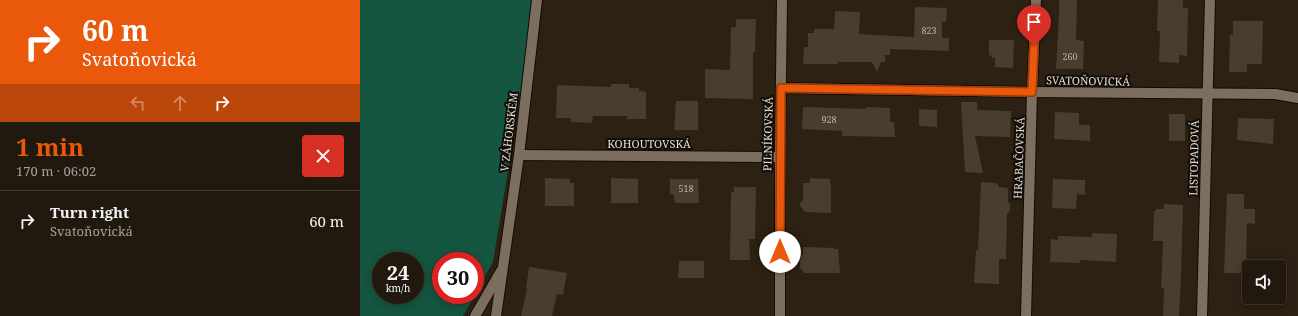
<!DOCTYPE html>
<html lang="en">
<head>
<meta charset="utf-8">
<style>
  :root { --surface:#22190e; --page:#2a2217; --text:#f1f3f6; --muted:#a2a09e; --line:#3f382e; --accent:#ea580c }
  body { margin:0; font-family:"Noto Serif",serif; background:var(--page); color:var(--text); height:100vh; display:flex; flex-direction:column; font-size:15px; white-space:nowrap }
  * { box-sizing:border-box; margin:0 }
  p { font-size:13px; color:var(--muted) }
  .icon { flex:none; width:22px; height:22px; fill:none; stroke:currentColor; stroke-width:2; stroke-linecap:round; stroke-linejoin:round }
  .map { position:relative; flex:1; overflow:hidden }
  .side { display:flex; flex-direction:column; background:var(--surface); width:360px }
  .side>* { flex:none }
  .top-card { background:#ea580c; color:#fff; overflow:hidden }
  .buttons { position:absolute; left:882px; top:260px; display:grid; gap:8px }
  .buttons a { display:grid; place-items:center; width:44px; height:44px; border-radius:4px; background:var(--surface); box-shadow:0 2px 10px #0003,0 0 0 1px var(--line); font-size:20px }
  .speed { position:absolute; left:12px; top:252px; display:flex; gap:8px; font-size:20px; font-weight:700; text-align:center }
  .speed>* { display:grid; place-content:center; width:52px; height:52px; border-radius:50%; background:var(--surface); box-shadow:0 2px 10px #0003,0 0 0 1px var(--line); line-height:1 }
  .speed small { font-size:10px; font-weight:400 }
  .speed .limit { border:6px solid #d22; background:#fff; color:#111 }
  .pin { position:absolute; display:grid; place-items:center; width:34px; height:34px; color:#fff; margin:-41px -17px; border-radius:50% 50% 50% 0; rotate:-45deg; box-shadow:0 0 4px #0007 }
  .pin .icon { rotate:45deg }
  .me { position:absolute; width:44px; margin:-22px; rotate:0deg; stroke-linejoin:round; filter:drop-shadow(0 0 3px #0008) }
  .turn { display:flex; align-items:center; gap:14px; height:84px; padding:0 16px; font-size:18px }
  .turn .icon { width:52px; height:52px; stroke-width:2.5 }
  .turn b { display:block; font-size:28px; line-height:34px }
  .lanes { display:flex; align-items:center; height:38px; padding:0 16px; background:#0003; justify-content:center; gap:20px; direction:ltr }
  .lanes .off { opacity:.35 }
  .round { display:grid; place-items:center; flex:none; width:42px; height:42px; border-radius:4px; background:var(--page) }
  .head { display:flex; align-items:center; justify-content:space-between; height:68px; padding:0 16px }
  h1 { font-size:24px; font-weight:700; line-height:30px; color:var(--accent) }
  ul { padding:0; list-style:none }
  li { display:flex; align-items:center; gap:12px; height:60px; padding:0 16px; border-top:1px solid var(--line) }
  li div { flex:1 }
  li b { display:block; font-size:15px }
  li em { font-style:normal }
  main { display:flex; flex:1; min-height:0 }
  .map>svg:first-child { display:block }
</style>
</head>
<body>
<main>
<section class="side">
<div class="top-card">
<div class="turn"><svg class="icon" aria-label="right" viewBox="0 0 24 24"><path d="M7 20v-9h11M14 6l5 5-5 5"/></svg><div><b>60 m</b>Svatoňovická</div></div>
<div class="lanes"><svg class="icon off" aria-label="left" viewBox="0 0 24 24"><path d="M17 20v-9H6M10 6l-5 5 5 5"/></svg><svg class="icon off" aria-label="ahead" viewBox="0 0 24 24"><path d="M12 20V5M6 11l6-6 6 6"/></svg><svg class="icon" aria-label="right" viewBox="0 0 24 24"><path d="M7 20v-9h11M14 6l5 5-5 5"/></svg></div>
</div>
<div class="head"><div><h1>1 min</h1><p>170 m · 06:02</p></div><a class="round" style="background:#d93025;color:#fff"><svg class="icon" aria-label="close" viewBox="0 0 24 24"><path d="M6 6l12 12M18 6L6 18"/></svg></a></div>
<ul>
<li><svg class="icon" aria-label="right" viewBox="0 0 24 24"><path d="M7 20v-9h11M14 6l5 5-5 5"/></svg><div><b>Turn right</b><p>Svatoňovická</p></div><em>60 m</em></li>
</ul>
</section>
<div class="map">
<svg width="938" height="316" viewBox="0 0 938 316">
  <rect width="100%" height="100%" fill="#2d2113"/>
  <path fill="#14563f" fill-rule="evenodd" d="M0 0H176L133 262 115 294V261H81V295H115L103 316H0ZM21 261H55V295H21Z"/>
  <g fill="#493e2d">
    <polygon points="699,0 717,0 716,40 724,41 723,69 696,69 699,16"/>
    <polygon points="798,0 823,0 823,8 828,8 827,56 819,55 819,63 799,62 800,31 797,31"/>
    <polygon points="555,7 587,8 586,22 582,22 582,38 589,38 589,51 530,49 530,55 525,55 525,62 521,62 517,72 512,62 478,62 478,64 443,64 444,47 448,47 448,33 454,33 454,29 474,29 475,11 500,12 499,34 554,37"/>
    <polygon points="376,19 396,19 395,52 393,52 393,99 345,98 345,69 370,70 371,27 376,27"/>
    <polygon points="873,21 903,21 902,64 887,64 887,72 869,72 870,35 873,35"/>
    <polygon points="629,40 654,40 653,68 635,67 635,58 632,58 632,56 629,55"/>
    <polygon points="251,84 269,84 269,88 279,88 279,91 286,92 286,119 267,119 267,116 233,116 232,123 211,122 211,118 196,118 197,85 251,87"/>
    <polygon points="316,101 338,101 338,130 314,130"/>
    <polygon points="601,102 617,102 617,110 651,111 650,137 615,136 623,173 605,172"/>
    <polygon points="443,107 506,109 506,107 530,108 530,122 534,122 535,137 482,136 482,131 442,129"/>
    <polygon points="559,109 577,110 577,127 559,126"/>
    <polygon points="695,112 719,113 719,125 730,125 730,141 694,139"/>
    <rect x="809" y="114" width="16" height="27"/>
    <polygon points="878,118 914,119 913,144 877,140"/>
    <polygon points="185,178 210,179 210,183 214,183 214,206 185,206"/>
    <polygon points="251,178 278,179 278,203 251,203"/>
    <polygon points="450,178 470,179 470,184 471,184 471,213 445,212 439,204 443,200 443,183 450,183"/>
    <polygon points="310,179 338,179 339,203 315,203 314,195 310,194"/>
    <polygon points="693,179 725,180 725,195 717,194 716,209 692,208"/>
    <polygon points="621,182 635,183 638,184 638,187 648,188 648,202 650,204 650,211 647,214 646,259 639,259 639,284 614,283 616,250 618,250"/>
    <polygon points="374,187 396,187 395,239 389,239 390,260 370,260 371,192 374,192"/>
    <polygon points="867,194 884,194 884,209 895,209 895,224 887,223 886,266 882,265 881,273 864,273"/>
    <polygon points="804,204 823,205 821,278 819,316 803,316 804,288 801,288 803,241 793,241 794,211 796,211 796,209 804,209"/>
    <polygon points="732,233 757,234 756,262 720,260 720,263 690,262 691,239 698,240 698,236 732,237"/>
    <polygon points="443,247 474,248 474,249 478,249 480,273 444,273 440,268 440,255 443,255"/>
    <polygon points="319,261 344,261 344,278 318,278"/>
    <polygon points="169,267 207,273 203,295 197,294 192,316 161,316 167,289 166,289"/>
  </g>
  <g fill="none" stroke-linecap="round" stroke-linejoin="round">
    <g stroke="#150b01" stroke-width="12">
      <g id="street">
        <polyline points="421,88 672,92 915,94 938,98"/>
        <polyline points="159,155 420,157"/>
        <polyline points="115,316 141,271"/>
        <polyline points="136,316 159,155 177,0"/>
        <polyline points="420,316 420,157 422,0"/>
        <polyline points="666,316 672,92 676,0"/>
        <polyline points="842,316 850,0"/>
      </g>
    </g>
    <use href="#street" stroke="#7d6f5f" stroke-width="10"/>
  </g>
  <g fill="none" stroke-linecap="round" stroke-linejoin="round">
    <g stroke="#983908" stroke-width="10">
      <polyline id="route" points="420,252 421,88 672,92 674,46"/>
    </g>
    <use href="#route" stroke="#ea580c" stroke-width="7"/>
  </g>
  <g text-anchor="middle" stroke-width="4" stroke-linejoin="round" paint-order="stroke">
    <g font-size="9" fill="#bbb3a7">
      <text x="569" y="34">823</text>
      <text x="710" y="60">260</text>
      <text x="469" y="123">928</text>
      <text x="326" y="192">518</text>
    </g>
    <g font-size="11" fill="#e1dad0" stroke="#110c06">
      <text transform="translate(728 81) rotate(1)" y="4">SVATOŇOVICKÁ</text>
      <text transform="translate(149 132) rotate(-83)" y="4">V ZÁHORSKÉM</text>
      <text transform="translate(408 134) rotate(-89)" y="4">PILNÍKOVSKÁ</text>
      <text x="289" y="148">KOHOUTOVSKÁ</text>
      <text transform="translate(659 158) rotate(-88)" y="4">HRABAČOVSKÁ</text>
      <text transform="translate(834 158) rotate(-89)" y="4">LISTOPADOVÁ</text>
    </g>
  </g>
</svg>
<div class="buttons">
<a><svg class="icon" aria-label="sound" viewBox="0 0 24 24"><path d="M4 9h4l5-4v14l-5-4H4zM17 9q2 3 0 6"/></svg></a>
</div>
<div class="speed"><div>24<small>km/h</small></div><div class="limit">30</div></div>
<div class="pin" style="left:674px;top:46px;background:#d93025"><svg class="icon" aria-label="arrive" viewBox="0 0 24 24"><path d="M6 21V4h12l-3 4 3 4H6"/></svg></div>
<svg class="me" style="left:420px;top:252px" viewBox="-20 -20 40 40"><circle r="19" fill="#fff"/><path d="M0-13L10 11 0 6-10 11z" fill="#ea580c"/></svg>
</div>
</main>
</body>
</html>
